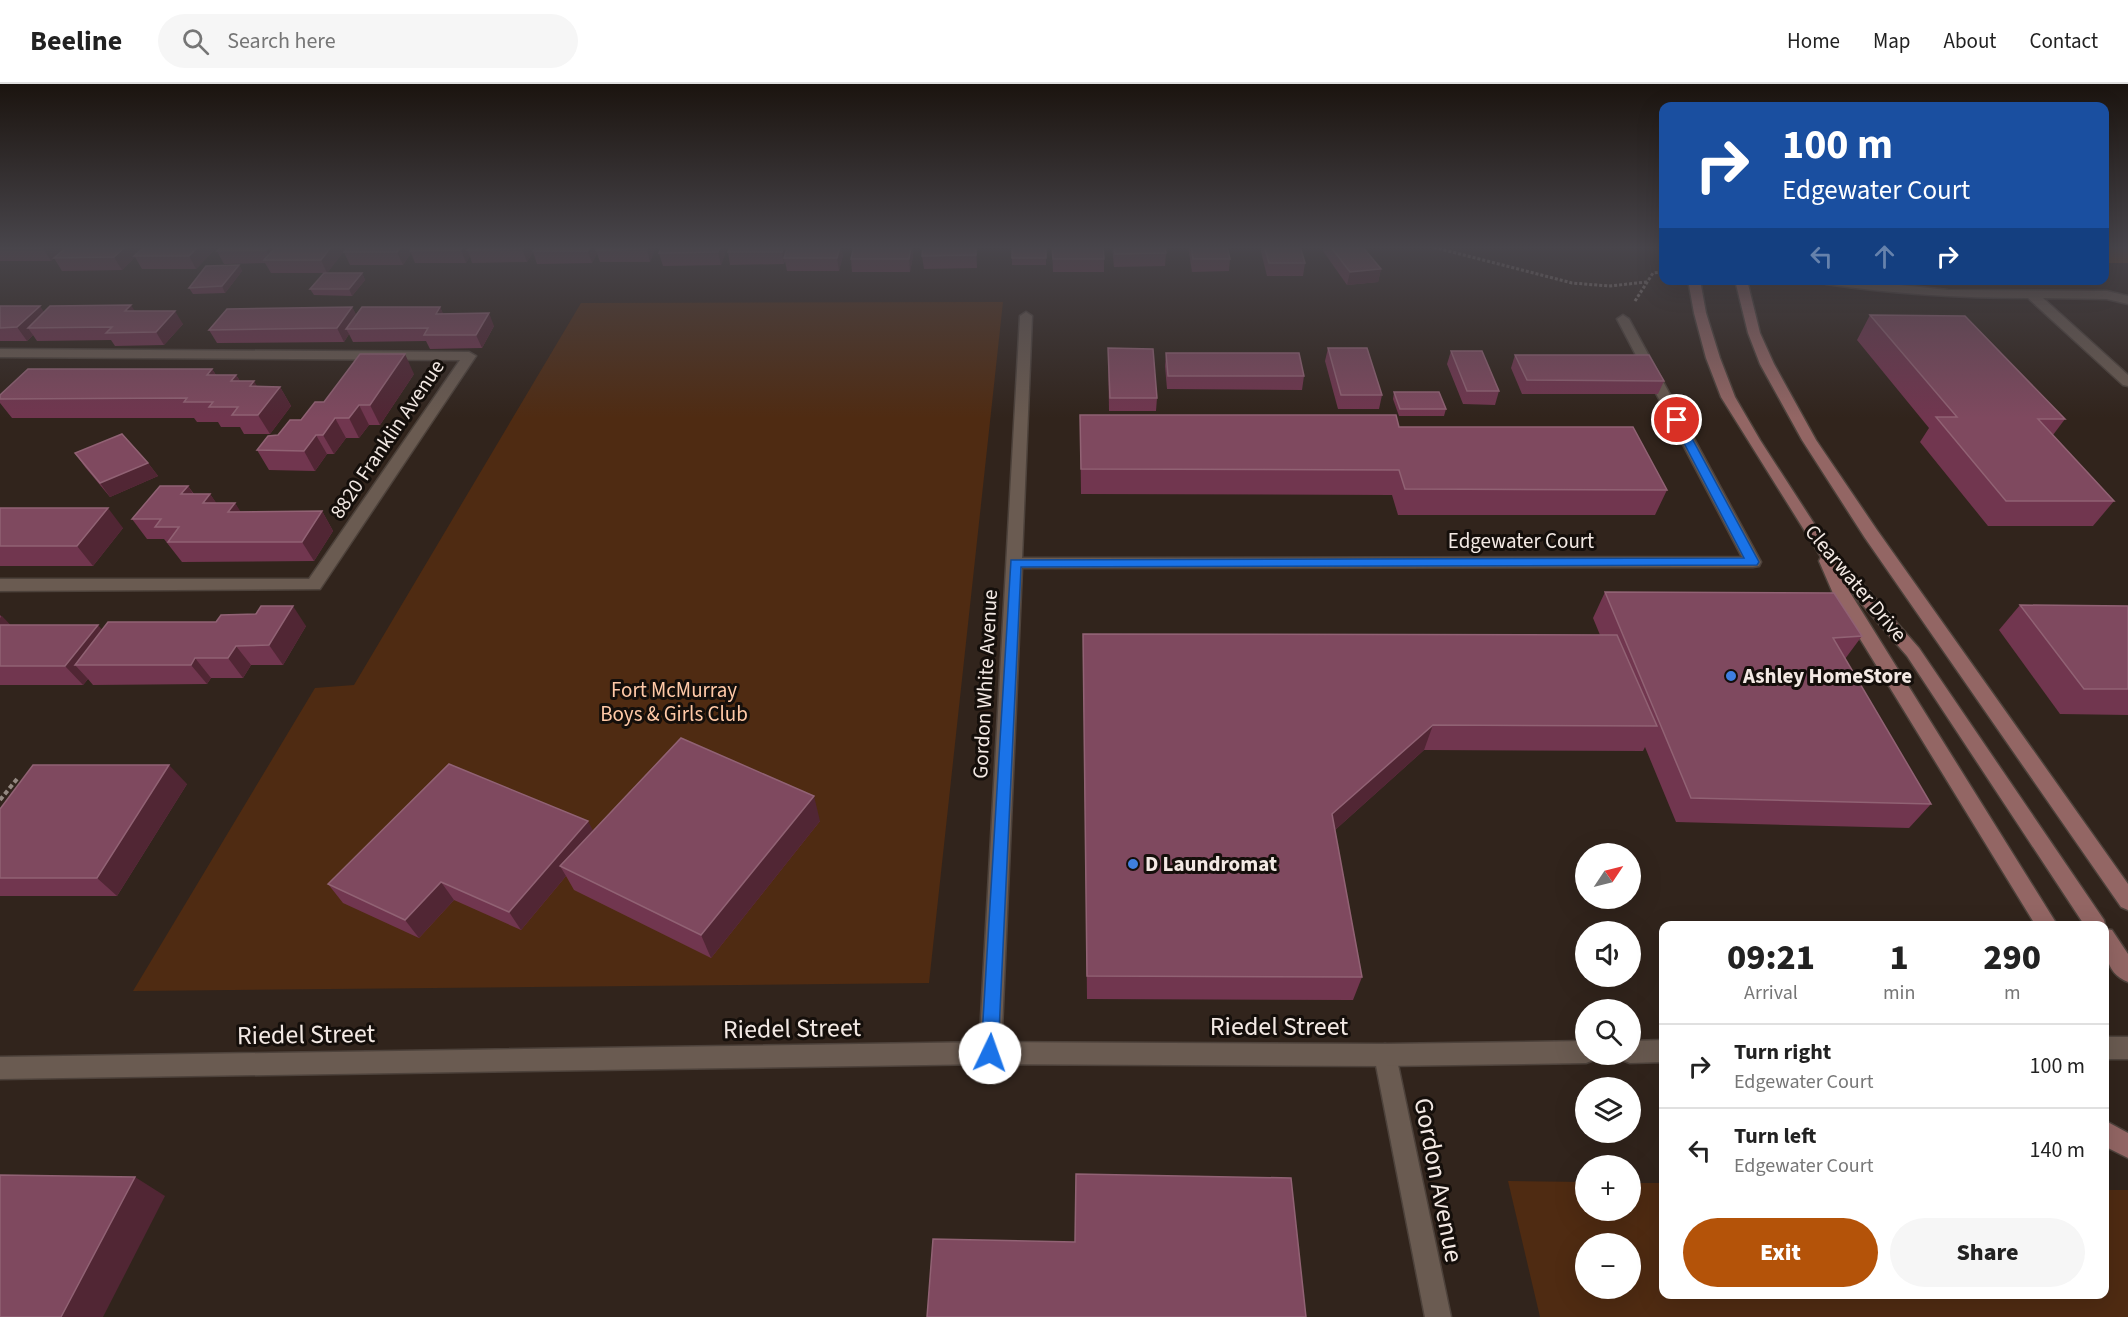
<!DOCTYPE html>
<html lang="en">
<head>
<meta charset="utf-8">
<style>
  :root { --surface:#fff; --page:#f6f6f6; --text:#222; --muted:#767676; --line:#e0e0e0; --accent:#b45309 }
  body { margin:0; font-family:"Source Sans 3",sans-serif; background:var(--page); color:var(--text); height:100vh; display:flex; flex-direction:column; font-size:22px; white-space:nowrap }
  * { box-sizing:border-box; margin:0 }
  p { font-size:20px; color:var(--muted) }
  .icon { flex:none; width:33px; height:33px; fill:none; stroke:currentColor; stroke-width:2; stroke-linecap:round; stroke-linejoin:round }
  .map { position:relative; flex:1; overflow:hidden }
  .side { position:absolute; left:1659px; top:837px; width:450px; height:378px; display:flex; flex-direction:column; background:var(--surface); border-radius:12px; box-shadow:0 6px 24px #0002 }
  .side>* { flex:none }
  .hud { position:absolute; left:1659px; top:18px; width:450px; height:183px; border-radius:12px; box-shadow:0 6px 24px #0002; background:#1a4fa0; color:#fff; overflow:hidden }
  .needle { width:39px; rotate:55deg }
  .controls { position:absolute; left:1575px; top:759px; display:grid; gap:12px }
  .controls a { display:grid; place-items:center; width:66px; height:66px; border-radius:50%; background:var(--surface); box-shadow:0 6px 24px #0002; font-size:30px }
  .pin { position:absolute; display:grid; place-items:center; width:51px; height:51px; color:#fff; margin:-26px; border:3px solid #fff; border-radius:50%; box-shadow:0 2px 6px #0007 }
  .me { position:absolute; width:66px; margin:-33px; rotate:3deg; stroke-linejoin:round; filter:drop-shadow(0 0 4px #0008) }
  .turn { display:flex; align-items:center; gap:21px; height:126px; padding:0 24px; font-size:27px }
  .turn .icon { width:78px; height:78px; stroke-width:2.5 }
  .turn b { display:block; font-size:42px; line-height:51px }
  .lanes { display:flex; align-items:center; height:57px; padding:0 24px; background:#0003; justify-content:center; gap:30px; direction:ltr }
  .lanes .off { opacity:.35 }
  .eta { display:flex; justify-content:space-evenly; align-items:center; height:102px; text-align:center }
  .eta b { font-size:36px; font-weight:800; line-height:42px }
  .button { display:flex; gap:12px; margin-top:auto; padding:12px 24px }
  .button a { flex:1; height:69px; border-radius:36px; background:var(--accent); color:#fff; font-size:24px; font-weight:800; line-height:69px; text-align:center }
  .button a+a { background:var(--page); color:var(--text) }
  ul { padding:0; list-style:none }
  li { display:flex; align-items:center; gap:18px; height:84px; padding:0 24px; border-top:2px solid var(--line) }
  li div { flex:1 }
  li b { display:block; font-size:22px }
  li em { font-style:normal }
  header { display:flex; align-items:center; gap:36px; box-sizing:border-box; height:84px; padding:0 30px; background:var(--surface); border-bottom:2px solid var(--line) }
  header strong { font-size:28px }
  nav { display:flex; gap:33px; margin-inline-start:auto; font-size:21px }
  .search { width:420px; height:54px; background:var(--page); display:flex; align-items:center; gap:15px; box-sizing:border-box; padding:0 21px; border-radius:33px; color:var(--muted); font-size:22px }
  .map>svg:first-child { display:block }
</style>
</head>
<body>
<header>
<strong>Beeline</strong>
<div class="search"><svg class="icon" aria-label="search" viewBox="0 0 24 24"><circle cx="10" cy="10" r="6"/><path d="M15 15l6 6"/></svg>Search here</div>
<nav><a>Home</a><a>Map</a><a>About</a><a>Contact</a></nav>
</header>
<div class="map">
<svg width="2128" height="1233" viewBox="0 0 2128 1233">
  <rect width="100%" height="100%" fill="#31241c"/>
  <g fill="#4f2b12" fill-rule="evenodd">
    <polygon points="1003,218 929,899 133,907 315,604 354,601 581,219"/>
    <path d="M1508 1097 1585 1098 1586 1126H1630L1631 1099H1663L1664 1210H2104L2105 1106H2128V1233H1540ZM1586 1160H1630V1204H1586Z"/>
  </g>
  <polygon fill="#7b4116" points="2104,162 2128,162 2128,179 2105,179"/>
  <g fill="none" stroke-linecap="round" stroke-linejoin="round">
    <g stroke="#4d423b" stroke-width="3">
      <g id="minor">
        <path d="M1820 196H1853L1948 206 2107 207 2128 212V220L2107 215 2043 214 2128 291V302L2123 301 2028 214C1960 214 1894 210 1826 200Z"/>
        <polygon points="1026,228 1032,232 1022,474 1742,473 1617,235 1623,231 1629,235 1761,478 1759,482 1753,483 1022,484 1001,969 998,977 990,980 982,977 979,969 1020,232"/>
        <polygon points="0,265 469,268 476,272 320,505 0,507 0,495 309,495 460,276 0,273"/>
        <polygon points="1385,960 1393,963 1396,971 1451,1233 1425,1233 1374,971 1377,963"/>
      </g>
    </g>
    <g stroke="#4d423b" stroke-width="3">
      <g id="tertiary">
        <rect x="2104" y="953" width="24" height="22"/>
        <polygon points="1664,956 1664,978 1630,979 1622,976 1620,970 1630,970 1630,957"/>
        <polygon points="1586,957 1586,970 1596,970 1594,976 1586,979 1385,982 990,980 0,995 0,973 990,958 1385,960"/>
      </g>
    </g>
    <g stroke="#4d423b" stroke-width="3">
      <g id="secondary">
        <path d="M1688 196H1700L1706 229 1720 274 1735 313 1760 356 1826 458 1919 564 2104 836 2106 845 2112 846 2128 870V898C2104 889 2104 863 2104 842H2085L1907 572 1846 502 2058 842H2036L1835 514 1819 477 1821 473 1721 313 1706 274 1694 229Z"/>
        <polygon points="1735,196 1747,196 1760,249 1774,280 1816,356 1877,446 2128,800 2128,826 2121,823 1865,454 1802,356 1760,280 1748,249"/>
        <polygon points="2104,1036 2128,1049 2128,1074 2104,1062"/>
      </g>
    </g>
    <g stroke="#948982" stroke-width="3" stroke-dasharray="3 2" stroke-linecap="butt">
      <polyline points="1429,162 1572,199 1609,202 1647,198"/>
      <polyline points="1635,217 1653,189 1664,188"/>
    </g>
    <polyline stroke="#948982" stroke-width="4" stroke-dasharray="4.5 3" stroke-linecap="butt" points="0,716 17,695"/>
    <use href="#minor" fill="#6a5b51" fill-rule="evenodd"/>
    <use href="#tertiary" fill="#6a5b51" fill-rule="evenodd"/>
    <use href="#secondary" fill="#936664" fill-rule="evenodd"/>
  </g>
  <g fill="#71364f">
    <polygon points="0,162 143,162 144,163 145,162 216,162 217,163 196,185 142,185 135,173 122,186 62,187 54,174 51,177 0,177"/>
    <polygon points="348,162 327,189 362,189 365,196 352,212 314,211 310,205 324,189 271,189 265,179 224,180 217,167"/>
    <polygon points="349,162 656,162 650,178 600,178 597,169 592,179 537,180 533,168 527,178 472,179 470,172 466,179 415,179 411,169 403,181 350,181 344,168"/>
    <polygon points="730,162 843,171 839,187 787,187 785,177 784,180 730,181 728,168"/>
    <polygon points="854,162 912,162 913,172 910,188 852,188 851,175"/>
    <rect x="1012" y="162" width="34" height="19"/>
    <polygon points="1052,162 1104,175 1104,188 1053,188"/>
    <polygon points="1112,162 1165,162 1166,169 1165,182 1114,183"/>
    <polygon points="1188,162 1227,162 1230,175 1229,187 1192,188"/>
    <polygon points="1262,162 1300,162 1305,179 1303,192 1267,192 1261,168"/>
    <polygon points="1323,162 1362,162 1381,185 1378,198 1347,201 1323,167"/>
    <polygon points="727,164 721,181 663,182 659,169"/>
    <polygon points="977,168 977,184 924,185 922,172"/>
    <polygon points="239,181 242,187 225,209 193,210 189,204"/>
    <polygon points="0,222 44,228 134,227 183,240 164,261 115,262 111,256 37,257 33,251 27,257 0,257"/>
    <polygon points="352,223 356,231 440,223 443,230 494,242 482,264 430,265 426,257 353,258 349,250 344,258 217,259 209,246"/>
    <polygon points="1870,231 2065,335 2053,351 2114,417 2093,442 1988,442 1920,358 1929,344 1857,256"/>
    <polygon points="1108,264 1157,314 1156,327 1109,327"/>
    <polygon points="1328,264 1382,311 1379,325 1338,325 1325,277"/>
    <polygon points="1451,267 1499,307 1495,321 1463,320 1447,280"/>
    <polygon points="1166,269 1304,292 1302,306 1167,305 1165,282"/>
    <polygon points="1515,271 1664,297 1658,310 1522,310 1511,284"/>
    <polygon points="212,285 216,291 236,291 240,297 257,302 280,303 291,322 270,350 244,350 240,343 221,343 218,338 197,338 194,334 12,334 0,319 0,311"/>
    <polygon points="414,290 380,341 369,341 359,354 346,354 334,370 327,370 315,387 269,386 257,366 301,336 324,318"/>
    <polygon points="1394,308 1446,325 1444,332 1399,332 1393,315"/>
    <polygon points="1080,331 1399,343 1667,406 1655,431 1398,431 1392,411 1081,410"/>
    <polygon points="75,369 148,379 158,392 110,413 85,383"/>
    <polygon points="188,402 194,410 210,410 216,419 235,419 240,428 322,427 333,447 314,477 182,478 164,455 147,455 132,435"/>
    <polygon points="0,424 123,444 93,482 0,482"/>
    <polygon points="1605,508 1862,552 1845,575 1931,720 1909,744 1676,738 1645,663 1643,667 1424,666 1335,746 1362,893 1353,916 1087,915 1083,550 1600,551 1593,534"/>
    <polygon points="2020,521 2128,522 2128,631 2060,630 1999,546"/>
    <polygon points="0,531 10,541 102,546 306,542 283,581 251,581 243,594 211,594 207,600 93,601 88,595 83,601 0,601"/>
    <polygon points="187,700 117,812 0,812 0,725"/>
    <polygon points="820,737 711,874 574,806 566,792 521,846 454,816 419,854 343,819 328,800 593,747"/>
  </g>
  <g fill="#512634">
    <polygon points="45,162 68,162 51,177 43,164"/>
    <polygon points="126,162 143,162 145,163 134,172 135,173 122,186 114,173"/>
    <polygon points="199,162 216,162 217,163 196,185 189,172"/>
    <polygon points="270,162 287,162 271,176 266,166"/>
    <polygon points="332,162 348,162 327,189 321,176"/>
    <polygon points="402,162 413,162 410,167 411,169 403,181 397,168"/>
    <polygon points="464,162 477,162 467,166 470,172 466,179 461,166"/>
    <polygon points="525,162 537,162 527,178 522,165"/>
    <polygon points="590,162 601,162 596,166 597,169 592,179 588,167"/>
    <polygon points="648,162 656,162 650,178 647,165"/>
    <polygon points="721,162 727,162 727,164 721,181 718,168"/>
    <polygon points="783,162 789,162 784,174 784,180 782,168"/>
    <polygon points="840,162 841,162 843,171 839,187 837,174"/>
    <polygon points="911,162 913,172 910,188 909,175"/>
    <polygon points="976,162 977,168 977,184 976,171"/>
    <polygon points="239,181 242,187 225,209 222,202"/>
    <polygon points="1381,185 1378,198 1347,201 1350,188"/>
    <polygon points="362,189 365,196 352,212 349,205"/>
    <polygon points="131,221 139,234 125,227"/>
    <polygon points="40,222 49,235 28,244 33,251 27,257 17,243"/>
    <polygon points="352,223 359,236 346,245 349,250 344,258 337,244"/>
    <polygon points="440,223 446,236 436,230"/>
    <polygon points="175,227 183,240 164,261 156,248"/>
    <polygon points="489,229 494,242 482,264 476,251"/>
    <polygon points="405,270 414,290 380,341 370,321"/>
    <polygon points="212,285 224,304 207,291"/>
    <polygon points="236,291 248,310 231,297"/>
    <polygon points="254,297 266,317 250,302"/>
    <polygon points="280,303 291,322 270,350 258,331"/>
    <polygon points="359,321 369,341 359,354 349,334"/>
    <polygon points="335,334 346,354 334,370 323,351"/>
    <polygon points="316,351 327,370 315,387 304,367"/>
    <polygon points="148,379 158,392 110,413 100,399"/>
    <polygon points="188,402 201,422 181,410"/>
    <polygon points="210,410 224,430 203,419"/>
    <polygon points="235,419 248,439 228,428"/>
    <polygon points="108,424 123,444 93,482 77,462"/>
    <polygon points="322,427 333,447 314,477 302,458"/>
    <polygon points="293,522 306,542 283,581 269,561"/>
    <polygon points="2,532 20,551 0,547 0,534"/>
    <polygon points="98,541 115,560 75,581 88,595 83,601 65,582"/>
    <polygon points="236,562 251,581 243,594 228,574"/>
    <polygon points="195,574 211,594 207,600 191,581"/>
    <polygon points="1433,641 1424,666 1325,755 1332,730"/>
    <polygon points="169,681 187,700 117,812 97,794"/>
    <polygon points="814,712 820,737 711,874 701,851"/>
    <polygon points="588,737 598,756 560,782 566,792 521,846 509,828"/>
    <polygon points="441,798 454,816 419,854 405,836"/>
    <polygon points="135,1093 165,1112 103,1233 61,1233"/>
  </g>
  <g fill="#7f495f" stroke="#916274" stroke-width="1.5">
    <polygon points="0,162 45,162 43,164 0,164"/>
    <polygon points="68,162 126,162 114,173 54,174"/>
    <polygon points="145,162 199,162 189,172 134,172"/>
    <polygon points="222,162 270,162 266,166 217,167"/>
    <polygon points="277,162 332,162 321,176 264,176"/>
    <polygon points="349,162 402,162 397,168 344,168"/>
    <polygon points="413,162 464,162 461,166 410,167"/>
    <polygon points="470,162 525,162 522,165 467,166"/>
    <polygon points="536,162 590,162 588,167 533,167"/>
    <polygon points="598,162 648,162 647,165 596,166"/>
    <polygon points="662,162 721,162 718,168 659,169"/>
    <polygon points="730,162 783,162 782,168 728,168"/>
    <polygon points="788,162 840,162 837,174 784,174"/>
    <polygon points="854,162 911,162 909,175 851,175"/>
    <polygon points="923,162 976,162 976,171 922,172"/>
    <rect x="1012" y="162" width="34" height="12"/>
    <polygon points="1052,162 1103,162 1104,175 1053,175"/>
    <polygon points="1114,162 1165,162 1166,169 1115,170"/>
    <polygon points="1191,162 1227,162 1230,175 1193,175"/>
    <polygon points="1264,162 1300,162 1305,179 1269,179"/>
    <polygon points="1330,162 1362,162 1381,185 1350,188"/>
    <polygon points="239,181 222,202 189,204 206,182"/>
    <polygon points="324,189 362,189 349,205 310,205"/>
    <polygon points="131,221 125,227 175,227 156,248 106,249 112,243 28,244 50,222"/>
    <polygon points="0,222 40,222 17,243 0,244"/>
    <polygon points="352,223 337,244 209,246 227,225"/>
    <polygon points="362,223 440,223 436,230 489,229 476,251 424,251 428,244 346,245"/>
    <polygon points="1870,231 1965,232 2065,335 2038,335 2114,417 2006,417 1936,333 1957,333"/>
    <polygon points="1108,264 1153,265 1157,314 1110,314"/>
    <polygon points="1328,264 1367,264 1382,311 1341,311"/>
    <polygon points="1451,267 1482,267 1499,307 1467,307"/>
    <polygon points="1166,269 1299,269 1304,292 1168,292"/>
    <polygon points="360,270 405,270 370,321 359,321 349,334 335,334 323,351 316,351 304,367 257,366 268,352 278,351 290,336 301,336 315,318 324,318"/>
    <polygon points="1515,271 1649,271 1664,297 1527,296"/>
    <polygon points="28,285 212,285 207,291 236,291 231,297 254,297 250,302 280,303 258,331 232,331 238,323 209,323 213,318 184,318 187,314 0,315 0,311"/>
    <polygon points="1394,308 1439,308 1446,325 1400,325"/>
    <polygon points="1080,331 1396,331 1399,343 1633,343 1667,406 1405,405 1399,386 1081,385"/>
    <polygon points="122,350 148,379 100,399 75,369"/>
    <polygon points="160,402 188,402 181,410 210,410 203,419 235,419 228,428 322,427 302,458 168,458 179,443 155,443 161,435 132,435"/>
    <polygon points="0,424 108,424 77,462 0,462"/>
    <polygon points="1605,508 1834,509 1862,552 1833,554 1931,720 1691,714"/>
    <polygon points="2020,521 2128,522 2128,605 2084,605"/>
    <polygon points="261,522 293,522 269,561 236,562 228,574 195,574 191,581 75,581 108,538 216,538 221,531 256,530"/>
    <polygon points="0,541 98,541 65,582 0,582"/>
    <polygon points="1083,550 1617,551 1657,642 1433,641 1332,730 1362,893 1087,892"/>
    <polygon points="681,654 814,712 701,851 560,782"/>
    <polygon points="449,680 588,737 509,828 441,798 405,836 328,800"/>
    <polygon points="33,681 169,681 97,794 0,794 0,725"/>
    <polygon points="1076,1090 1291,1094 1306,1233 927,1233 933,1155 1075,1158"/>
    <polygon points="0,1091 135,1093 61,1233 0,1233"/>
  </g>
  <linearGradient id="sky" x2="0" y2="1"><stop stop-color="#1b140f"/><stop offset="0.49" stop-color="#48454b"/><stop offset="1" stop-color="#48454b" stop-opacity="0"/></linearGradient>
  <rect width="2128" height="334" fill="url(#sky)"/>
  <polygon fill="#1a73e8" stroke="#114b97" stroke-width="1.5" points="1677,333 1682,336 1759,478 1757,481 1021,483 998,969 996,975 990,977 984,975 981,969 1011,476 1744,474 1672,336"/>
  <g fill="#3f7fe0" stroke="#150f0b" stroke-width="2">
    <circle cx="1731" cy="592" r="6"/>
    <circle cx="1133" cy="780" r="6"/>
  </g>
  <g text-anchor="middle" stroke-width="6" stroke-linejoin="round" paint-order="stroke">
    <g font-size="21" fill="#f3e9e4" stroke="#150f0b">
      <text transform="translate(387 355) rotate(-56)" y="7">8820 Franklin Avenue</text>
      <text x="1521" y="464">Edgewater Court</text>
      <text transform="translate(1856 499) rotate(50)" y="7">Clearwater Drive</text>
      <text transform="translate(985 600) rotate(-87)" y="7">Gordon White Avenue</text>
    </g>
    <g font-size="21" font-weight="bold" fill="#f3e9e4" stroke="#150f0b" text-anchor="start">
      <text x="1743" y="599">Ashley HomeStore</text>
      <text x="1145" y="787">D Laundromat</text>
    </g>
    <g font-size="21" fill="#ffc9a7" stroke="#150f0b">
      <text x="674" y="613">Fort McMurray<tspan x="674" dy="24">Boys &amp; Girls Club</tspan></text>
    </g>
    <g font-size="26" fill="#f3e9e4" stroke="#150f0b">
      <text x="1279" y="951">Riedel Street</text>
      <text transform="translate(792 944) rotate(-1)" y="9">Riedel Street</text>
      <text transform="translate(306 950) rotate(-1)" y="9">Riedel Street</text>
      <text transform="translate(1439 1096) rotate(79)" y="9">Gordon Avenue</text>
    </g>
  </g>
</svg>
<div class="controls">
<a><svg class="needle" viewBox="-14 -14 28 28"><path d="M0-13l5 13h-10z" fill="#e53935"/><path d="M0 13l5-13h-10z" fill="#767676"/></svg></a>
<a><svg class="icon" aria-label="sound" viewBox="0 0 24 24"><path d="M4 9h4l5-4v14l-5-4H4zM17 9q2 3 0 6"/></svg></a>
<a><svg class="icon" aria-label="search" viewBox="0 0 24 24"><circle cx="10" cy="10" r="6"/><path d="M15 15l6 6"/></svg></a>
<a><svg class="icon" aria-label="layers" viewBox="0 0 24 24"><path d="M12 4l9 5-9 5-9-5zM3 14l9 5 9-5"/></svg></a>
<a>+</a>
<a>−</a>
</div>
<div class="pin" style="left:1677px;top:336px;background:#d93025"><svg class="icon" aria-label="arrive" viewBox="0 0 24 24"><path d="M6 21V4h12l-3 4 3 4H6"/></svg></div>
<svg class="me" style="left:990px;top:969px" viewBox="-20 -20 40 40"><circle r="19" fill="#fff"/><path d="M0-13L10 11 0 6-10 11z" fill="#1a73e8"/></svg>
<div class="hud">
<div class="turn"><svg class="icon" aria-label="right" viewBox="0 0 24 24"><path d="M7 20v-9h11M14 6l5 5-5 5"/></svg><div><b>100 m</b>Edgewater Court</div></div>
<div class="lanes"><svg class="icon off" aria-label="left" viewBox="0 0 24 24"><path d="M17 20v-9H6M10 6l-5 5 5 5"/></svg><svg class="icon off" aria-label="ahead" viewBox="0 0 24 24"><path d="M12 20V5M6 11l6-6 6 6"/></svg><svg class="icon" aria-label="right" viewBox="0 0 24 24"><path d="M7 20v-9h11M14 6l5 5-5 5"/></svg></div>
</div>
<section class="side">
<div class="eta">
<div><b>09:21</b><p>Arrival</p></div>
<div><b>1</b><p>min</p></div>
<div><b>290</b><p>m</p></div>
</div>
<ul>
<li><svg class="icon" aria-label="right" viewBox="0 0 24 24"><path d="M7 20v-9h11M14 6l5 5-5 5"/></svg><div><b>Turn right</b><p>Edgewater Court</p></div><em>100 m</em></li>
<li><svg class="icon" aria-label="left" viewBox="0 0 24 24"><path d="M17 20v-9H6M10 6l-5 5 5 5"/></svg><div><b>Turn left</b><p>Edgewater Court</p></div><em>140 m</em></li>
</ul>
<div class="button"><a>Exit</a><a>Share</a></div>
</section>
</div>
</body>
</html>
